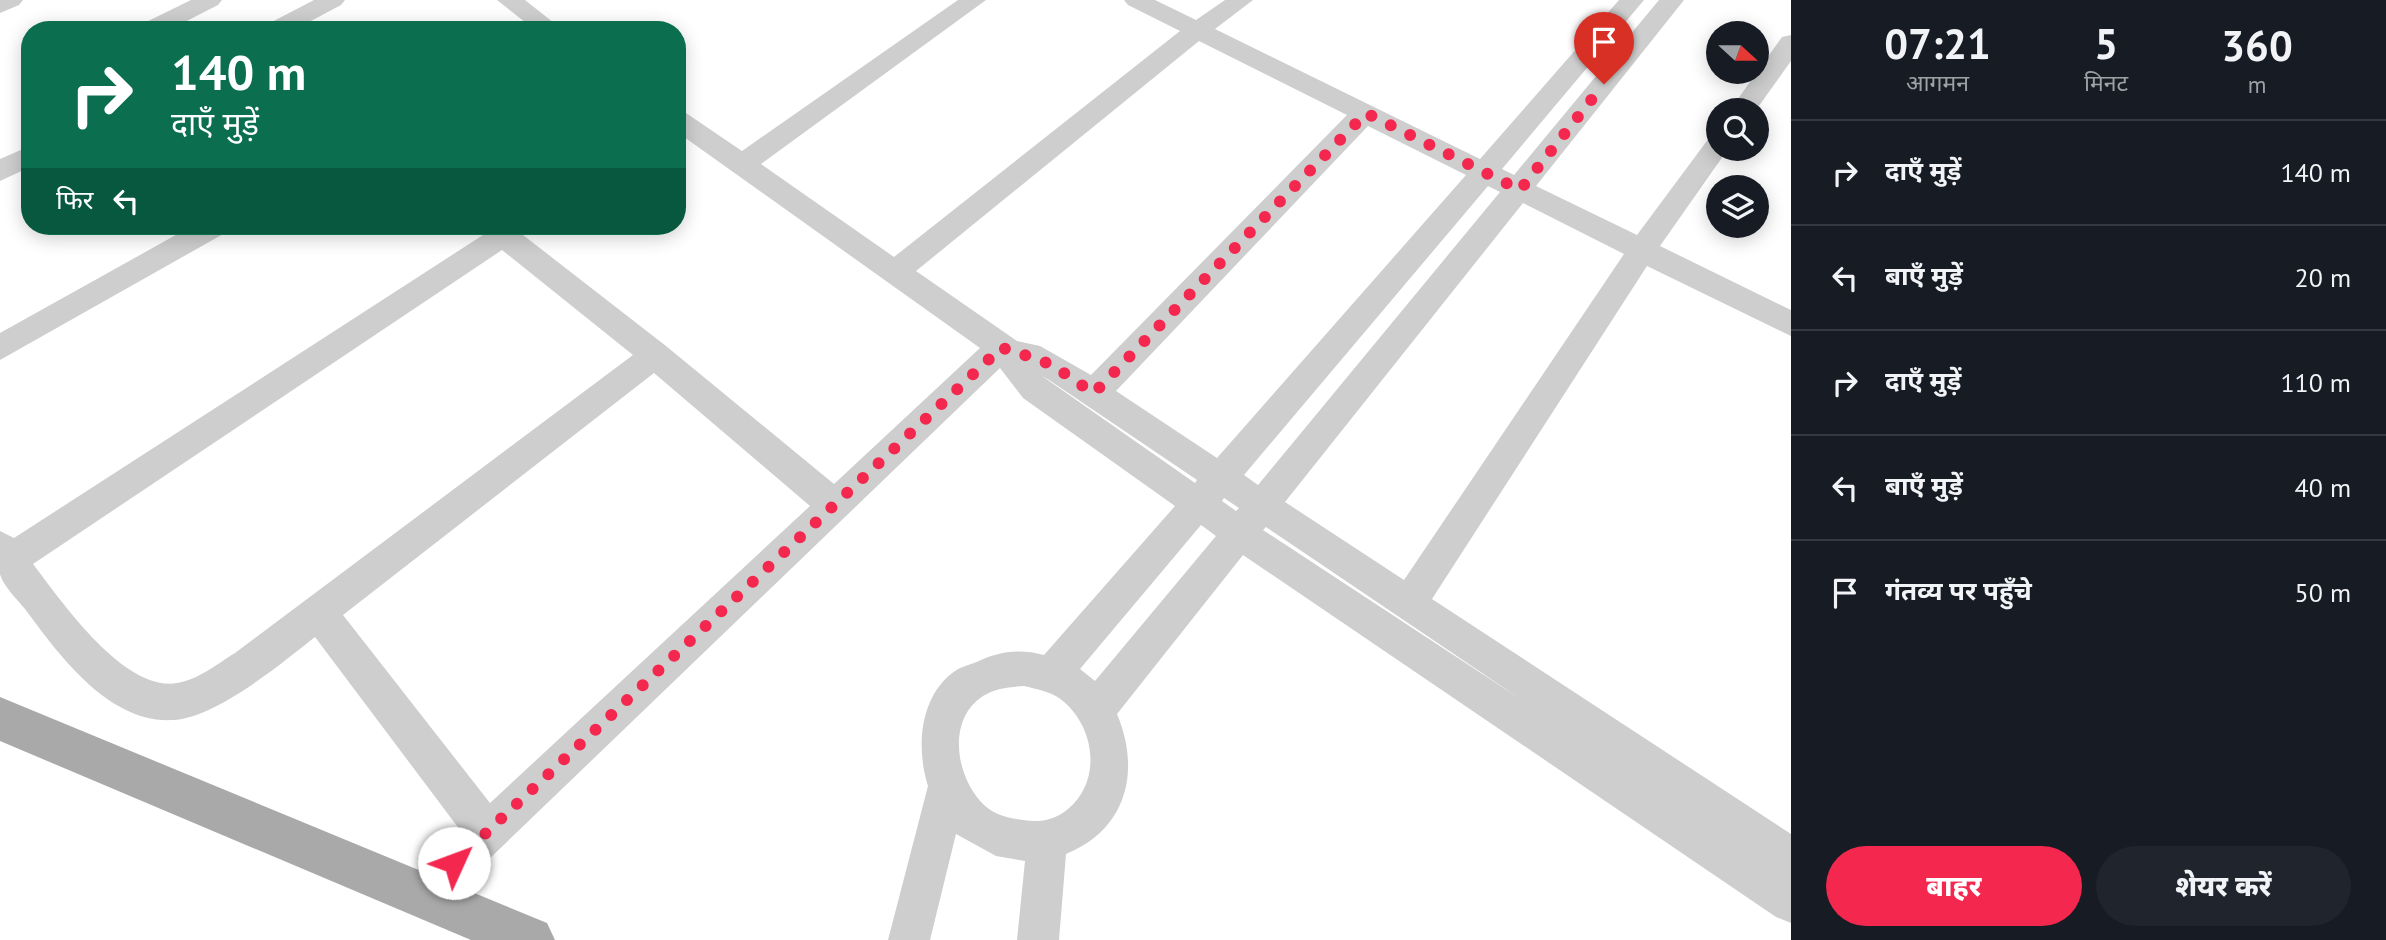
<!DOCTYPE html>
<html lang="hi">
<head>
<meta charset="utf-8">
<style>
  :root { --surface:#171b24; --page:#20242c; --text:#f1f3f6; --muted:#9ea1a6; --line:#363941; --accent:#f4274e }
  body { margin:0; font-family:"PT Sans","Noto Sans Devanagari",sans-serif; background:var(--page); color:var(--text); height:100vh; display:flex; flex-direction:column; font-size:26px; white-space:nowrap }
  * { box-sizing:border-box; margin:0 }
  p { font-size:23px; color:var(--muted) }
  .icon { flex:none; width:38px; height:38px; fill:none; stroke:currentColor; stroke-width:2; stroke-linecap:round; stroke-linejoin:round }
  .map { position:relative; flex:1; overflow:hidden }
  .details { display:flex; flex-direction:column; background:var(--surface); width:595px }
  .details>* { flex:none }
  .banner { position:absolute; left:21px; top:21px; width:665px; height:214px; border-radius:28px; box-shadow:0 4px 18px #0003; background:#0b6e4f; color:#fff; overflow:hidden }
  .needle { width:46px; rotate:111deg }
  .fabs { position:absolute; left:1706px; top:21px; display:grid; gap:14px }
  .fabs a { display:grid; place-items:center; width:63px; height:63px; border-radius:50%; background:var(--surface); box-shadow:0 4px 18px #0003; font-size:35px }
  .pin { position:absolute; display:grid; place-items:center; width:60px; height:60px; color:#fff; margin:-72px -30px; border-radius:50% 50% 50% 0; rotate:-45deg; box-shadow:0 0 7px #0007 }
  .pin .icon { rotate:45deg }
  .me { position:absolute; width:77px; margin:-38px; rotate:47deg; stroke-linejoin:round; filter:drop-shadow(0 0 5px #0008) }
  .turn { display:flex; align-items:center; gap:24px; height:147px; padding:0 35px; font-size:32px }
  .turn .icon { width:91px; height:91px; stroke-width:2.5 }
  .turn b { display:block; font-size:49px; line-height:60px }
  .then { display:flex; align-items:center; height:66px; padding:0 35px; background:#0003; gap:14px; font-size:26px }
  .eta { display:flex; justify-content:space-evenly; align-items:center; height:119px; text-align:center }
  .eta b { font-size:42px; font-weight:800; line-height:49px }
  .button { display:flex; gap:14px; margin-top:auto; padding:14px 35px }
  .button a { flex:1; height:80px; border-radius:42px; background:var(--accent); color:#fff; font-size:28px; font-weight:800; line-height:80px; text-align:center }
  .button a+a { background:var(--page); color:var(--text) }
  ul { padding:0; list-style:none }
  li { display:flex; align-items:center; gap:21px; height:105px; padding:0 35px; border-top:2px solid var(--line) }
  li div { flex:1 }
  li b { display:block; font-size:26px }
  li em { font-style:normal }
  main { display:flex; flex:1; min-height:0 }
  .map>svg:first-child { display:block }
</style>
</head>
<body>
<main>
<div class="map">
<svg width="1791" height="940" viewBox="0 0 1791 940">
  <rect width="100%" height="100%" fill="#fff"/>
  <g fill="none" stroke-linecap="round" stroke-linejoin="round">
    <g fill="#cecece" fill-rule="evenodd">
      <polygon points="0,0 23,0 19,5 0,13"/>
      <polygon points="191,0 222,0 218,5 169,30 137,30 140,25"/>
      <polygon points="314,0 345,0 341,5 294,30 263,30 266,25"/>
      <polygon points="497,0 525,0 563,30 535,30"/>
      <path d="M958 0H986L761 164 894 257 1180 31 1128 5 1124 0H1155L1196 20 1225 0H1253L1215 29 1480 159 1619 0H1644L1502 169 1514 175 1659 0H1684L1536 186 1637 235 1709 138 1718 135V149H1728L1660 246 1791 310V336L1647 266 1432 599 1791 834V923L1776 917 1243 555 1117 714C1141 771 1127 829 1066 854L1059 940H1017L1025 861 996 856 956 834 930 940H888L928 786C916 749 919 696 955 671 962 666 973 664 981 660 1002 651 1021 649 1044 655L1175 506 1023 398 1000 368 436 910 421 916 406 910 400 895 406 880 460 830 315 637C282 663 216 718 173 720 109 724 59 655 25 609 18 600 3 586 0 574 0 562 0 544 0 531L14 538 483 235 477 226 514 228 666 346 834 484 980 348 677 132V110L686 113 742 151ZM1199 41 1347 115 1091 375 1040 346 1017 341 916 271ZM1368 126 1466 175 1217 458 1116 391ZM1488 186 1500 192 1258 485 1244 475ZM1523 203 1624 254 1404 580 1285 502ZM502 250 633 355 235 653C217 664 198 680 177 683 124 692 62 602 33 564ZM654 373 810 506 490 803 343 615ZM1042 376 1049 380 1197 480 1195 483ZM1224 498 1239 508 1236 511 1222 501ZM1201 525 1216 536 1095 681 1080 669ZM1266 527 1522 700 1263 530ZM1024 686C1036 689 1048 691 1059 698 1095 724 1103 780 1068 809 1055 820 1039 823 1023 820 1008 818 995 815 984 805 956 778 946 720 983 696 996 688 1009 687 1024 686Z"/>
      <polygon points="1791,35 1791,61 1756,110 1730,110 1782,37"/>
      <polygon points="30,146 30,167 0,181 0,159"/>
      <polygon points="192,226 229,226 225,233 0,360 0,333"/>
    </g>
    <polygon fill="#a9a9a9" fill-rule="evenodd" points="0,697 547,923 555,940 471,940 0,741"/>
  </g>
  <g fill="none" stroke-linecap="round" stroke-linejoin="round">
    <path stroke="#f4274e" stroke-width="12" stroke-dasharray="0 21.6" d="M454 863 1002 347C1014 355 1027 354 1040 360 1059 368 1076 382 1094 393L1366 113 1520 190 1604 84"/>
  </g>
</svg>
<div class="fabs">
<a><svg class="needle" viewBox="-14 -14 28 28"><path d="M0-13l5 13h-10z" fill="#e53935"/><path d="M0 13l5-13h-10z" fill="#9ea1a6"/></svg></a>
<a><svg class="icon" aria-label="search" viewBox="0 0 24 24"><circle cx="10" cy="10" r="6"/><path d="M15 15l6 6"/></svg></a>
<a><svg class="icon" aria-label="layers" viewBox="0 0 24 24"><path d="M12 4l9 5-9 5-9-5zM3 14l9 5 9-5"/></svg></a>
</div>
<div class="pin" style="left:1604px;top:84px;background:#d93025"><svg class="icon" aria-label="arrive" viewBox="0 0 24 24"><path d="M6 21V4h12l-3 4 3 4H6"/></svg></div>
<svg class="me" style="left:454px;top:863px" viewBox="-20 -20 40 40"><circle r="19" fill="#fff"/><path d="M0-13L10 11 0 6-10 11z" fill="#f4274e"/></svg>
<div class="banner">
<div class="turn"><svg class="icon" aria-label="right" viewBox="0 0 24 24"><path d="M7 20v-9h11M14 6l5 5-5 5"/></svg><div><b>140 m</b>दाएँ मुड़ें</div></div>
<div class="then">फिर<svg class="icon" aria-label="left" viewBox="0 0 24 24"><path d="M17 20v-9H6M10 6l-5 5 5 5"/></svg></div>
</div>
</div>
<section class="details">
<div class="eta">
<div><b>07:21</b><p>आगमन</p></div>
<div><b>5</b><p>मिनट</p></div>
<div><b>360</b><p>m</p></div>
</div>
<ul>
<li><svg class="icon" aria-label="right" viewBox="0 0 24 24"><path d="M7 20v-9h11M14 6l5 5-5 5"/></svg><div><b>दाएँ मुड़ें</b></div><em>140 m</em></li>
<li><svg class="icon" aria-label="left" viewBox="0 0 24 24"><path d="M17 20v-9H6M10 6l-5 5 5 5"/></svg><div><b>बाएँ मुड़ें</b></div><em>20 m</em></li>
<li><svg class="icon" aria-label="right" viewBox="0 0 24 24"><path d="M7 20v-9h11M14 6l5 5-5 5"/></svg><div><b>दाएँ मुड़ें</b></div><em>110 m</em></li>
<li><svg class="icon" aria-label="left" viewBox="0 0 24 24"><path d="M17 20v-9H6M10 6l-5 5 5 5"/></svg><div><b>बाएँ मुड़ें</b></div><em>40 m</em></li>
<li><svg class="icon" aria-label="arrive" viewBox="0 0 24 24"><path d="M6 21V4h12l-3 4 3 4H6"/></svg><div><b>गंतव्य पर पहुँचे</b></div><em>50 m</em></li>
</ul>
<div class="button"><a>बाहर</a><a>शेयर करें</a></div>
</section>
</main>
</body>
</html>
